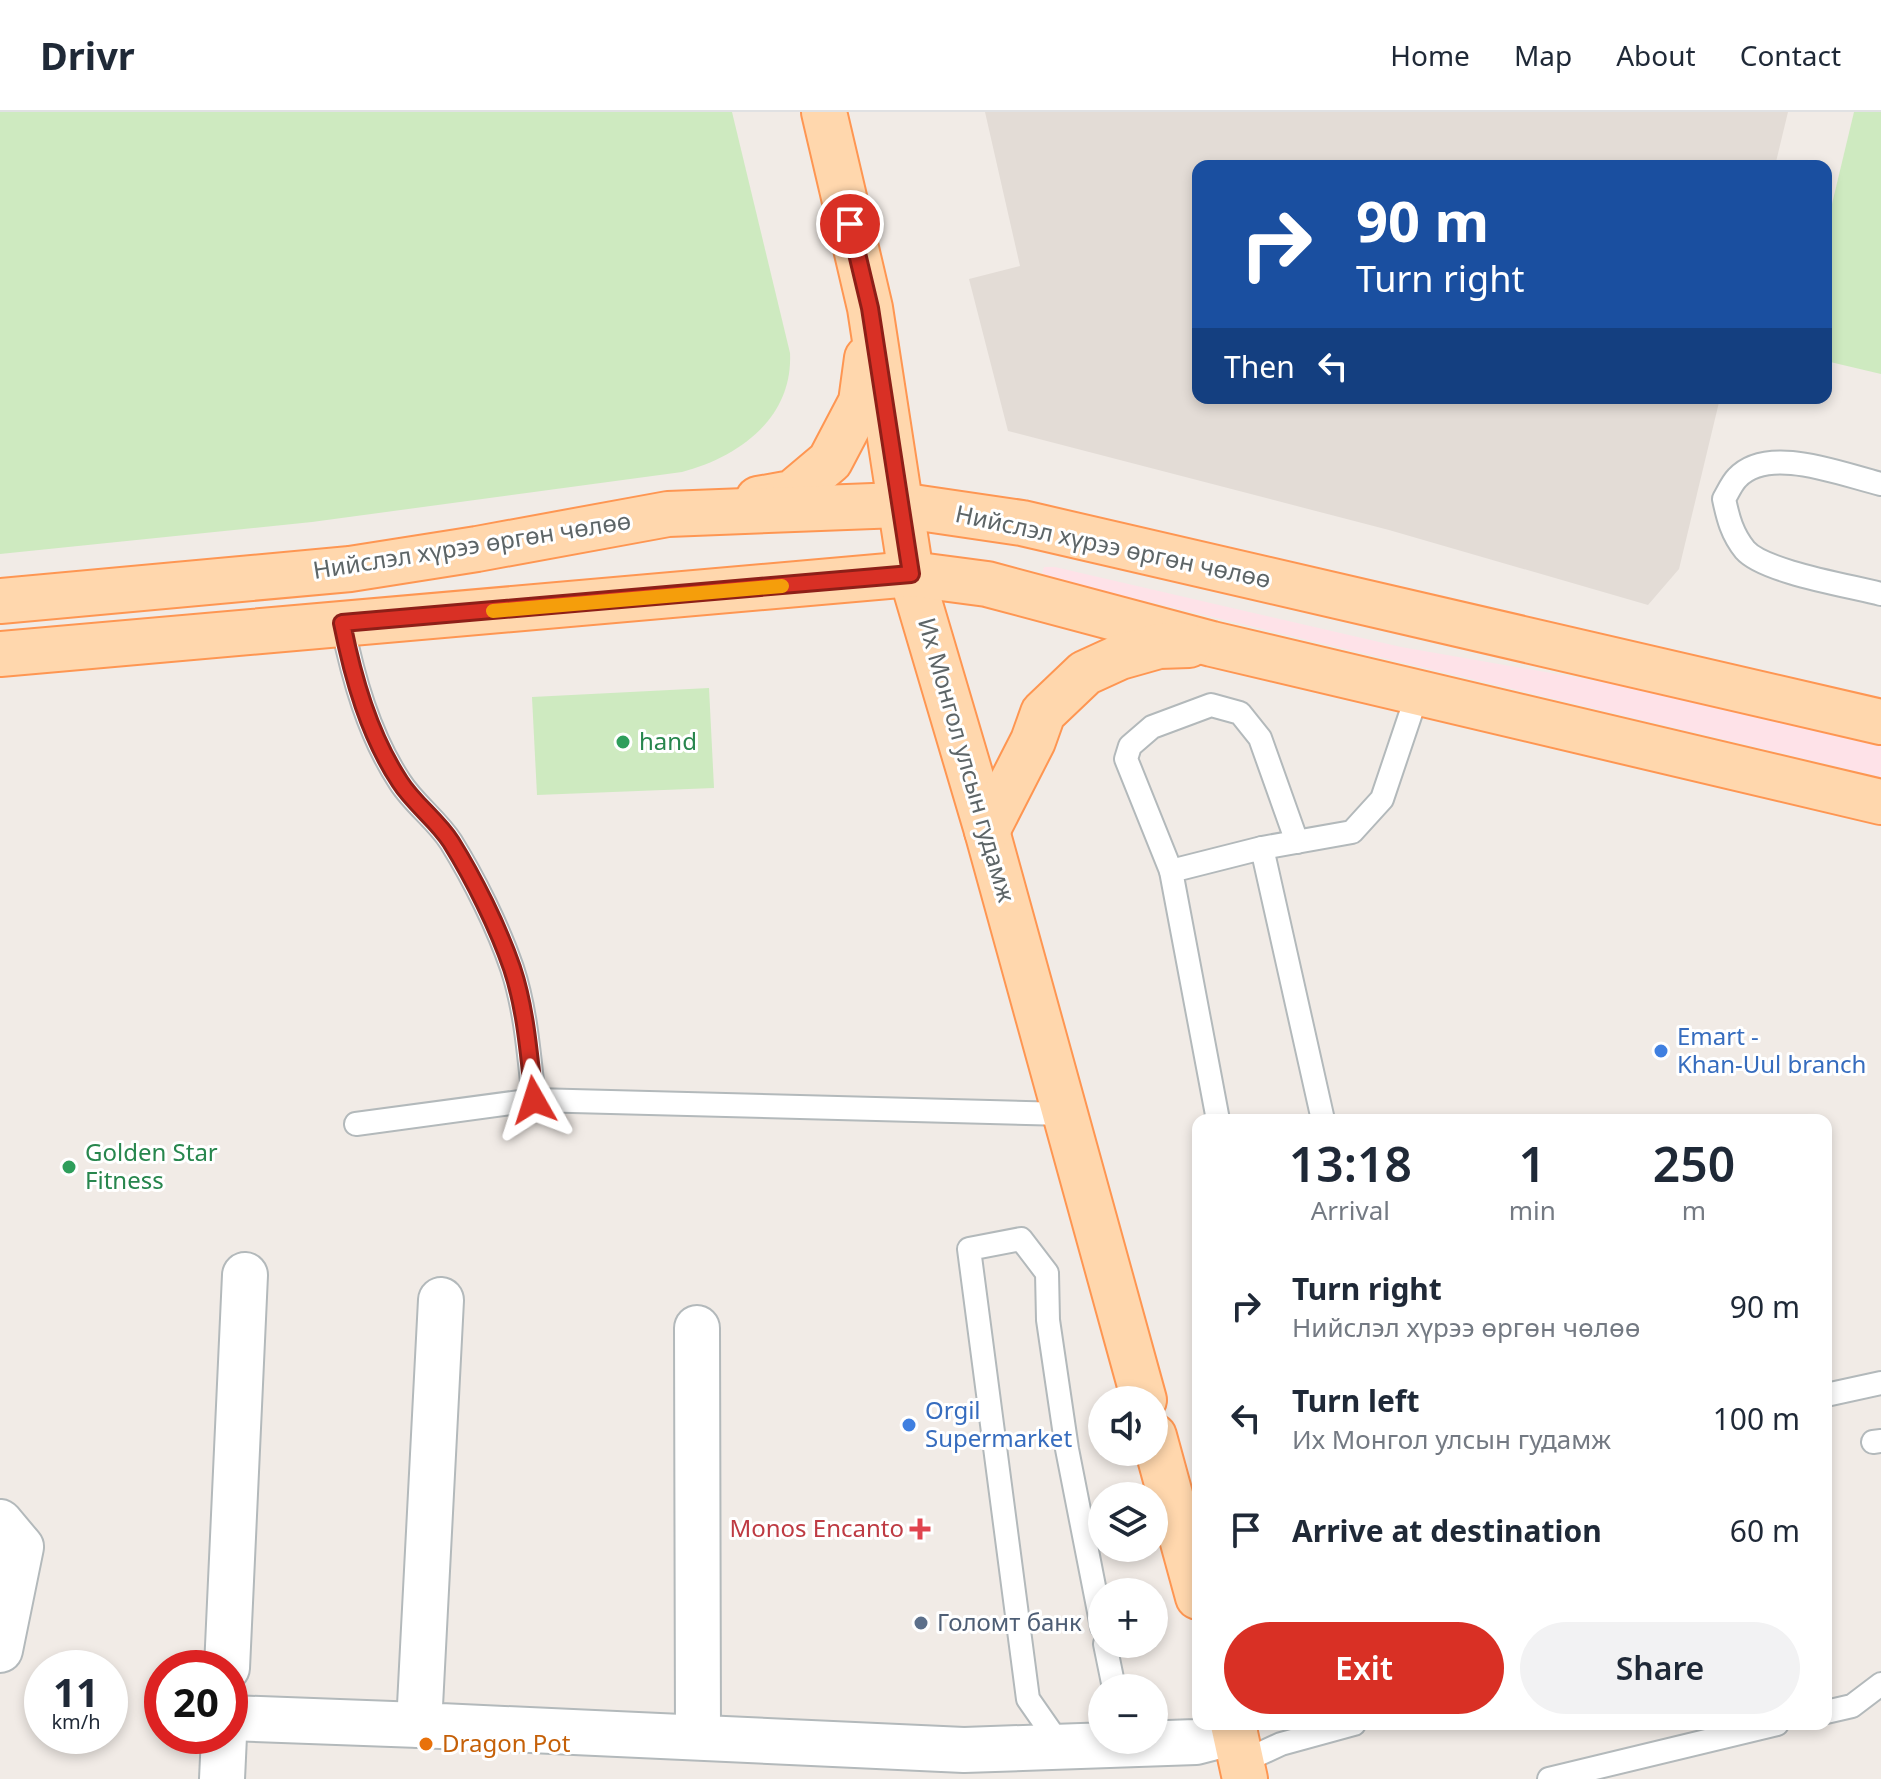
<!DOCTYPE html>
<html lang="en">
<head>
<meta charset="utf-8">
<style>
  :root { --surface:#fff; --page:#f2f2f3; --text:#1f2937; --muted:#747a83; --line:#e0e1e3; --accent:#d93025 }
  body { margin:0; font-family:"Noto Sans",sans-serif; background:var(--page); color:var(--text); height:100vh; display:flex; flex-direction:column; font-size:30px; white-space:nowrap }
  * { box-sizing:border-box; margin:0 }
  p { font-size:26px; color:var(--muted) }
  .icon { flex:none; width:44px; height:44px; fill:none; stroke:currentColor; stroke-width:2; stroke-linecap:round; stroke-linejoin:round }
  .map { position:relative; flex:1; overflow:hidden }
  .panel { position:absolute; left:1192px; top:1002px; width:640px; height:616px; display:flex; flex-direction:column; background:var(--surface); border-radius:16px; box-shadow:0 4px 12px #0003 }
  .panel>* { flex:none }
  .hud { position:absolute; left:1192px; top:48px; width:640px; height:244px; border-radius:16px; box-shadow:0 4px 12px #0003; background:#1a4fa0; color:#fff; overflow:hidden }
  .controls { position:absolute; left:1088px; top:1274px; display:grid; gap:16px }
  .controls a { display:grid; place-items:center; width:80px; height:80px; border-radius:50%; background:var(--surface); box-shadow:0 4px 12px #0003; font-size:40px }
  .speed { position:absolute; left:24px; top:1538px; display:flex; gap:16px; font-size:40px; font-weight:700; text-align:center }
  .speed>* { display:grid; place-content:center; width:104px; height:104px; border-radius:50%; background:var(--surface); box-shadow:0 4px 12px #0003; line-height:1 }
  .speed small { font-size:20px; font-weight:400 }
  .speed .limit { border:12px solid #d22; background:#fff; color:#111 }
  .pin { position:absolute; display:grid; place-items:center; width:68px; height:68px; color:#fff; margin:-34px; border:4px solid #fff; border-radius:50%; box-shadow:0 2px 8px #0007 }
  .me { position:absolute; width:88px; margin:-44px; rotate:354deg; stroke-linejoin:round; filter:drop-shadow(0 0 6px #0008) }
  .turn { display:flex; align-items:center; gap:28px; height:168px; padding:0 32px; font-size:36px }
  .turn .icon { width:104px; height:104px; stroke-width:2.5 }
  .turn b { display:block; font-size:56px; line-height:68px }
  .then { display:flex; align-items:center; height:76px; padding:0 32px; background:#0003; gap:16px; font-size:30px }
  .eta { display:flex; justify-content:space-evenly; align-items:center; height:136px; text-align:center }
  .eta b { font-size:48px; font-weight:600; line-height:56px }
  .action { display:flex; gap:16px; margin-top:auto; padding:16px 32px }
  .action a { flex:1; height:92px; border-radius:48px; background:var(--accent); color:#fff; font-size:32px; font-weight:600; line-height:92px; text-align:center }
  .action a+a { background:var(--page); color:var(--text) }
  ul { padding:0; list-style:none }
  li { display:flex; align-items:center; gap:24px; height:112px; padding:0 32px }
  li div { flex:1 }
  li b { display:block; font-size:30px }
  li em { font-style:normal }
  header { display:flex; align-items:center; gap:48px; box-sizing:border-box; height:112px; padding:0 40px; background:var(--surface); border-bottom:2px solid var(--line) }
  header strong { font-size:38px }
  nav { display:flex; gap:44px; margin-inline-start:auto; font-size:28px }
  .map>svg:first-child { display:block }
</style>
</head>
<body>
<header>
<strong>Drivr</strong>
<nav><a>Home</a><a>Map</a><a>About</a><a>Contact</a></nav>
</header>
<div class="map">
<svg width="1881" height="1667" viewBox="0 0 1881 1667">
  <rect width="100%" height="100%" fill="#f1ebe6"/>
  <polygon fill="#e3dcd6" points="985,0 1788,0 1775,54 1198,54 1198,286 1720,286 1679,457 1648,493 1389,418 1008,319 969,167 1020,154"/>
  <polygon fill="#fee2e8" points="1044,455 1055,455 1401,535 1649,578 1881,633 1881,665 1053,467 1042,461"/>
  <g fill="#ceeac0">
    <path d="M0 0H732L790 241C793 306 739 345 682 360L312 410 0 442Z"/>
    <polygon points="1854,0 1881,0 1881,262 1826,249 1826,117"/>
    <polygon points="709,576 714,676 537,683 532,585"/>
  </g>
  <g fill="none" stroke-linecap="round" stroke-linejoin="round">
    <g stroke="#b3b9bb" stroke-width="26">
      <g id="service">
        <path d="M1881 372C1843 363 1768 332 1737 366 1732 371 1728 380 1724 387 1728 406 1732 422 1745 438 1764 460 1851 474 1881 482"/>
        <path d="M342 511C353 566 369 623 400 670 414 692 437 708 451 730 474 767 498 815 512 856 526 898 529 944 534 988L356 1012"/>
        <polyline points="1262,736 1352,720 1382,687 1418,580"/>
        <polyline points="1171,759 1126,647 1130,634 1152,615 1211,593 1240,601 1260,626 1297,730"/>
        <polyline points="534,988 1066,1002"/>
        <polyline points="1218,1008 1171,759 1262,736 1323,1008"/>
        <polyline points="1826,1283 1881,1271"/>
        <polyline points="1873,1330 1881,1329"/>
        <polyline points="1105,1532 1114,1576"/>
        <polyline points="1826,1600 1852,1594 1881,1572"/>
        <polyline points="1060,1633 1028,1587 969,1137 1021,1127 1047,1161 1048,1208 1067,1337 1102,1515"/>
        <polyline points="1242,1650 1281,1632 1354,1612"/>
        <polyline points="1549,1667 1777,1612"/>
      </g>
    </g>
    <g stroke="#b3b9bb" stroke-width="48">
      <g id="minor">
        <polyline points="441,1188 419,1613 964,1638 1196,1630 1235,1620"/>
        <polyline points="697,1216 698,1625"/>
        <polyline points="0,1410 21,1435 0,1538"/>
        <polyline points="227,1556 245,1163"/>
        <polyline points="230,1606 419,1613"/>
        <polyline points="222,1667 224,1624"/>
      </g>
    </g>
    <g stroke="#fe9652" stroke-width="48">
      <g id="primary">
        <polyline points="824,0 870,196 911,462 987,719 1144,1288"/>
        <polyline points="758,387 792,381 830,349 861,290 867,246"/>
        <polyline points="0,489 350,457 477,437 668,402 899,393 1022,411 1881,610"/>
        <polyline points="0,542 911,462 987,472 1212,532 1881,690"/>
        <polyline points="987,719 1033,629 1043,601 1085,561 1120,545 1159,534 1189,533"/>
        <polyline points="1154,1324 1198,1485"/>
        <polyline points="1233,1612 1245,1667"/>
      </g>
    </g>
    <use href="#service" stroke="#fff" stroke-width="22"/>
    <use href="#minor" stroke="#fff" stroke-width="44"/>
    <use href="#primary" stroke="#ffd7ad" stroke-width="44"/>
  </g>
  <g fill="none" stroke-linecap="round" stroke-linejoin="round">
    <g stroke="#8d1f18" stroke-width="20">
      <path id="route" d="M534 988C529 944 526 898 512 856 498 815 474 767 451 730 437 708 414 692 400 670 369 623 353 566 342 511L911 462 870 196 850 112"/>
    </g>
    <use href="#route" stroke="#d93025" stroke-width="14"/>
    <polyline stroke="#f59e0b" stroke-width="14" points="493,499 782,474"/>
  </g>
  <g fill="#2e9e5b" stroke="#fff" stroke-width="3">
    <circle cx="623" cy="630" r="8"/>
    <circle cx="69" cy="1055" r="8"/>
  </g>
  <g fill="#3f7fe0" stroke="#fff" stroke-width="3">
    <circle cx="1661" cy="939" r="8"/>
    <circle cx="909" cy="1313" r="8"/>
  </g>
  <path fill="#e0444e" stroke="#fff" stroke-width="3" d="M916 1405h8v8h8v8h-8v8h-8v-8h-8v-8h8z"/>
  <circle fill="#5c6f8a" stroke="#fff" stroke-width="3" cx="921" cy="1511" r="8"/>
  <circle fill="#e8710a" stroke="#fff" stroke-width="3" cx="426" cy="1632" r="8"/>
  <g text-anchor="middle" stroke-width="6" stroke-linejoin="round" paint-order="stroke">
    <g font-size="24" fill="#5d6567" stroke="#fff">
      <text transform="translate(472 434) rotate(-9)" y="8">Нийслэл хүрээ өргөн чөлөө</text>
      <text transform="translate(1113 435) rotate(12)" y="8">Нийслэл хүрээ өргөн чөлөө</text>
      <text transform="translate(966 648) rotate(74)" y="8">Их Монгол улсын гудамж</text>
    </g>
    <g font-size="24" fill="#27864d" stroke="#fff" text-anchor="start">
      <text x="639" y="638">hand</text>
      <text x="85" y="1049">Golden Star<tspan x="85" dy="28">Fitness</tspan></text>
    </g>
    <g font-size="24" fill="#366cbe" stroke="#fff" text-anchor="start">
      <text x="1677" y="933">Emart -<tspan x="1677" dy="28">Khan-Uul branch</tspan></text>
      <text x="925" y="1307">Orgil<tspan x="925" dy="28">Supermarket</tspan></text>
    </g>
    <g font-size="24" fill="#be3a42" stroke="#fff" text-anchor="end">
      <text x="904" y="1425">Monos Encanto</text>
    </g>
    <g font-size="24" fill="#4e5e75" stroke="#fff" text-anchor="start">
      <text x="937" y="1519">Голомт банк</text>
    </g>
    <g font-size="24" fill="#c56008" stroke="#fff" text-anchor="start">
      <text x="442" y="1640">Dragon Pot</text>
    </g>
  </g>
</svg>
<div class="controls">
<a><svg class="icon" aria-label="sound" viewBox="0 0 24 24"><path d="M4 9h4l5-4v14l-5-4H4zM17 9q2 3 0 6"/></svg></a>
<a><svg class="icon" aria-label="layers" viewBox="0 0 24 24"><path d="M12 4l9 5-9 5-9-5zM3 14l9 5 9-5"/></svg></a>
<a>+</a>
<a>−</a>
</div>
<div class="speed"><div>11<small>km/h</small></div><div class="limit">20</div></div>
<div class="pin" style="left:850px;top:112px;background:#d93025"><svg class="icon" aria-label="arrive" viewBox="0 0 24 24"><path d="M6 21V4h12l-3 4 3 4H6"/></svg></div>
<svg class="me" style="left:534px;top:988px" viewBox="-20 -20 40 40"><path d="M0-17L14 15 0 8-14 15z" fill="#d93025" stroke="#fff" stroke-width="4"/></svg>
<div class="hud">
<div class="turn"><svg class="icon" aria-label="right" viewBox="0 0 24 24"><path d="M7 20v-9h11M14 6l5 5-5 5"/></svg><div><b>90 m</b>Turn right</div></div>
<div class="then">Then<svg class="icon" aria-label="left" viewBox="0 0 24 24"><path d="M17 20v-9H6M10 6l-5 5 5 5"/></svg></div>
</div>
<section class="panel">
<div class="eta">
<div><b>13:18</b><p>Arrival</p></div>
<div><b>1</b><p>min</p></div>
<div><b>250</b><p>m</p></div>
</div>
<ul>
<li><svg class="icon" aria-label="right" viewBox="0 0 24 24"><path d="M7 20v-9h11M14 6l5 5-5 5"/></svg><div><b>Turn right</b><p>Нийслэл хүрээ өргөн чөлөө</p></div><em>90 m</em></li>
<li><svg class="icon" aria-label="left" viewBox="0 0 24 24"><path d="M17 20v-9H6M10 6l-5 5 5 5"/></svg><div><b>Turn left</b><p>Их Монгол улсын гудамж</p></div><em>100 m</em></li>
<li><svg class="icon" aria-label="arrive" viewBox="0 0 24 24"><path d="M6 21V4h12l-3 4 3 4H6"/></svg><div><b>Arrive at destination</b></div><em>60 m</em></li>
</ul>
<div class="action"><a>Exit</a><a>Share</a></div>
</section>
</div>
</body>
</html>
